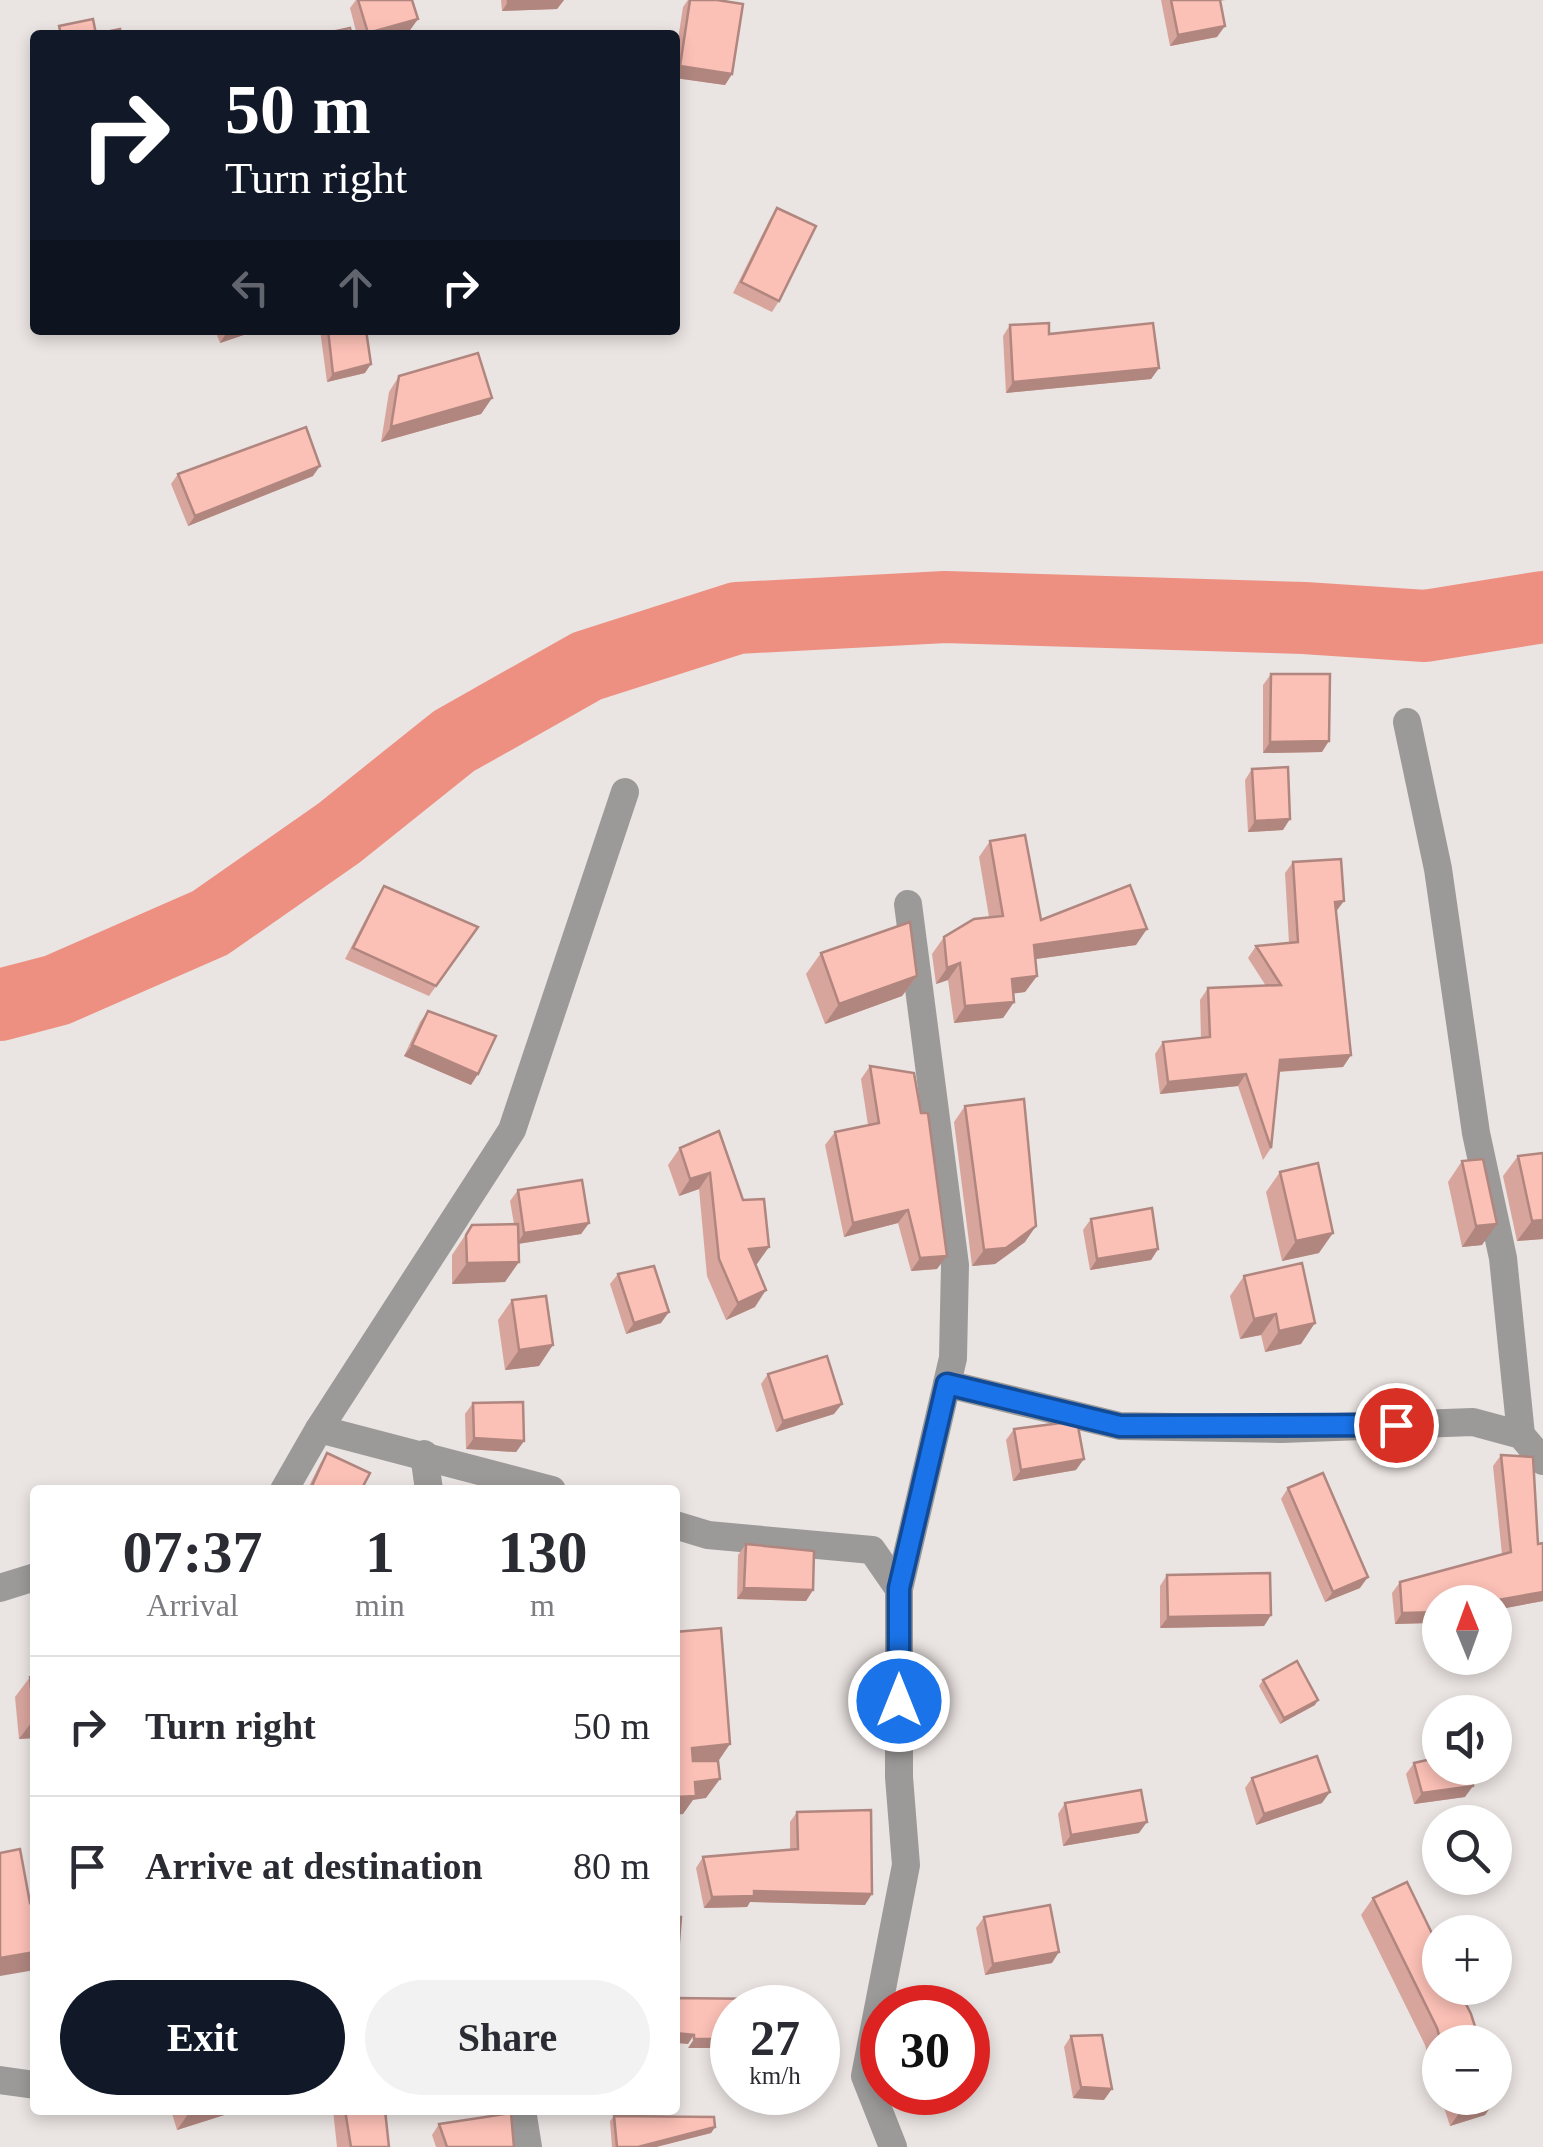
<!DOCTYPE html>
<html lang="en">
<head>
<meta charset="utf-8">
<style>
  :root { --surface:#fff; --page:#f2f2f3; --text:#2b2b33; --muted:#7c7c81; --line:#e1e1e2; --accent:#111827 }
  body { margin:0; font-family:"Times New Roman",serif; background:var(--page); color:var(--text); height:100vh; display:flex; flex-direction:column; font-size:38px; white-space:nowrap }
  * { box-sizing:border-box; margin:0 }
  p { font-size:32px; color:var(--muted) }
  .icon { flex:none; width:55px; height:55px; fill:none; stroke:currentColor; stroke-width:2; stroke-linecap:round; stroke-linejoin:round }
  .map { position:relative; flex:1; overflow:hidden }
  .drawer { position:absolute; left:30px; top:1485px; width:650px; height:630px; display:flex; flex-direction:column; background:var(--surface); border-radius:10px; box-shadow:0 5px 15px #0003 }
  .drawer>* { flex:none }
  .top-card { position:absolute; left:30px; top:30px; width:650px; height:305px; border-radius:10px; box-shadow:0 5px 15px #0003; background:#111827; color:#fff; overflow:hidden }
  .needle { width:65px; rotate:359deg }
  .buttons { position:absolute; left:1422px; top:1585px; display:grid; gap:20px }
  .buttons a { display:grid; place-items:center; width:90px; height:90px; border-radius:50%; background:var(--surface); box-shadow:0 5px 15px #0003; font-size:50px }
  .speed { position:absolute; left:710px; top:1985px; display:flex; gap:20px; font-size:50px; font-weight:700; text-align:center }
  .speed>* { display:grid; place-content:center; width:130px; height:130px; border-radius:50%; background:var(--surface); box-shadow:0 5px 15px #0003; line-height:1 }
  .speed small { font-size:25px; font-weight:400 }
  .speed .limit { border:15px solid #d22; background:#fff; color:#111 }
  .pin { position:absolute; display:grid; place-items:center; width:85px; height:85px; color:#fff; margin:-42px; border:5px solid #fff; border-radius:50%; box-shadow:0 2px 10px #0007 }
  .me { position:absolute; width:110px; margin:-55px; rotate:0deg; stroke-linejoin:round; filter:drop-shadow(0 0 8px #0008) }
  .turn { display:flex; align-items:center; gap:35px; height:210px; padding:0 30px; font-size:45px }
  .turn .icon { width:130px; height:130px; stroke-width:2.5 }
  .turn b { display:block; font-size:70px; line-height:85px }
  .lanes { display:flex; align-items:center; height:95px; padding:0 30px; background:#0003; justify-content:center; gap:50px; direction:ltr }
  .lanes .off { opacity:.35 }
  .eta { display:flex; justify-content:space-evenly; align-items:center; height:170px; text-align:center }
  .eta b { font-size:60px; font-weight:800; line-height:70px }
  .cta { display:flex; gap:20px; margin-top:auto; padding:20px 30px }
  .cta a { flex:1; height:115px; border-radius:60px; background:var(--accent); color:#fff; font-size:40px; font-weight:800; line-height:115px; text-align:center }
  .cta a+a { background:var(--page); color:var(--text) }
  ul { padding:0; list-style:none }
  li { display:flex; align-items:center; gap:30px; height:140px; padding:0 30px; border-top:2px solid var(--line) }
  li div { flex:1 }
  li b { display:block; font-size:38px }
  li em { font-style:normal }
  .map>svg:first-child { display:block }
</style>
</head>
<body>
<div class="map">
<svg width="1543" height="2147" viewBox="0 0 1543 2147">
  <rect width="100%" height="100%" fill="#eae4e2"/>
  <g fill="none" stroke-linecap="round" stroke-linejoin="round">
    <polyline stroke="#ed8f81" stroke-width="72" points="0,1005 57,990 210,923 339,833 454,741 587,666 737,618 945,607 1304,618 1425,626 1543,607"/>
    <g stroke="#9c9999" stroke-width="28">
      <polyline points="1407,722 1438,869 1476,1133 1503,1258 1521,1435"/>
      <polyline points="947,1384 1120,1426 1281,1429 1473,1422 1521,1435 1543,1461"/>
      <polyline points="319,1429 512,1130 625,792"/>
      <polyline points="424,1454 429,1490"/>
      <polyline points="284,1490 319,1429 552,1490"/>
      <polyline points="675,1525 708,1535 872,1550 899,1589 899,1777 906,1865 865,2076 893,2147"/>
      <polyline points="0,1588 35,1577"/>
      <polyline points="899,1589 953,1358 955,1265 908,904"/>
      <polyline points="0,2080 35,2085"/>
      <polyline points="522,2110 528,2147"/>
    </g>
  </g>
  <g fill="#d8a59d">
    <polygon points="356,0 412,0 418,19 410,30 392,35 357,35 350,8"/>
    <polygon points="501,0 564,0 557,9 502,11"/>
    <polygon points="688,0 717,0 732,74 725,85 675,78 675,59 683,7"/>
    <polygon points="1161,0 1226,0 1220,1 1217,37 1170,46"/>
    <polygon points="777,208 779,301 772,312 733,293 770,219"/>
    <polygon points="1010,325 1049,334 1159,368 1151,379 1006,393 1003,336"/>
    <polygon points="215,330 258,330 220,343"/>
    <polygon points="320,330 366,330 365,373 327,382"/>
    <polygon points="399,376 492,398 481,414 381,442 389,392"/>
    <polygon points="178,474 313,476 188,526 171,484"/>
    <polygon points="1271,674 1322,752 1263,753 1263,685"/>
    <polygon points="1252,769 1283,830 1248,832 1245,780"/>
    <polygon points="990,841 1041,920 1136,945 1035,959 1037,976 1025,992 1013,993 1014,1002 1003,1018 954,1023 948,980 936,984 932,954 944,937 989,917 979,857"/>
    <polygon points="1293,862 1336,912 1351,1055 1343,1067 1279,1072 1271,1148 1263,1160 1238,1086 1160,1094 1155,1054 1163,1042 1201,1038 1200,1000 1208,988 1266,986 1248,958 1256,946 1289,943 1285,873"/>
    <polygon points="384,886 478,927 429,996 345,959 377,897"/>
    <polygon points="821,953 917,976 902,996 825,1024 806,974"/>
    <polygon points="428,1011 471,1085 404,1056 420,1022"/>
    <polygon points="870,1066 937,1269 911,1271 898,1223 844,1237 825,1145 835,1132 868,1125 861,1079"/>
    <polygon points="965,1106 1025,1242 995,1264 972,1266 954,1122"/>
    <polygon points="719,1131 757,1264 755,1264 755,1307 726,1320 707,1276 699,1189 679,1196 668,1165 680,1148"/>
    <polygon points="1518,1156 1543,1239 1517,1241 1503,1176"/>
    <polygon points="1462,1161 1482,1245 1462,1247 1448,1182"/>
    <polygon points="1280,1172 1319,1253 1282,1261 1266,1192"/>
    <polygon points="518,1190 589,1223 581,1234 518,1244 505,1282 452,1284 452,1255 472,1225 514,1224 510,1201"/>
    <polygon points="1091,1219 1158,1249 1151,1260 1090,1270 1083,1230"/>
    <polygon points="618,1274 661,1323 626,1334 610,1284"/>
    <polygon points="1244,1276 1301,1344 1265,1352 1261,1335 1240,1339 1230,1296"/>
    <polygon points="512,1300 539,1366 505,1370 498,1320"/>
    <polygon points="768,1374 834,1414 776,1432 761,1384"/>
    <polygon points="473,1403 524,1441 516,1452 466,1449 465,1414"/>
    <polygon points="1014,1429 1076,1470 1013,1481 1006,1440"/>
    <polygon points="327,1453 361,1490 307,1490 320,1464"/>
    <polygon points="1501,1455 1538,1544 1543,1543 1543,1601 1495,1610 1440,1602 1440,1621 1429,1623 1395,1624 1392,1593 1400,1582 1502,1554 1493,1466"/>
    <polygon points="1288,1488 1360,1588 1325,1602 1281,1499"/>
    <polygon points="746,1544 813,1590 806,1601 737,1599 738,1555"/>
    <polygon points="1167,1575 1271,1615 1264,1626 1160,1628 1160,1586"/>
    <polygon points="35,1676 35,1738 19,1739 15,1697 30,1677"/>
    <polygon points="1263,1680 1315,1705 1280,1724 1259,1686"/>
    <polygon points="1414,1763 1465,1797 1414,1804 1406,1774"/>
    <polygon points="1252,1778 1322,1803 1256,1825 1245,1788"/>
    <polygon points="1065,1803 1139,1833 1063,1846 1058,1814"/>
    <polygon points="797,1812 865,1905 750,1902 747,1907 704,1908 696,1868 703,1857 790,1850 790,1822"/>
    <polygon points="1373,1898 1480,2042 1440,2042 1440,2095 1425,2045 1361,1915"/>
    <polygon points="984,1917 1052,1963 985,1975 976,1928"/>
    <polygon points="1071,2036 1104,2100 1073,2098 1064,2047"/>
    <polygon points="1441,2098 1495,2098 1485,2115 1450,2126"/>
    <polygon points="171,2110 240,2110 177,2130"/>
    <polygon points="333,2110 385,2110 389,2147 337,2147"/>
    <polygon points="614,2116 715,2127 711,2133 656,2147 612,2147 610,2121"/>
    <polygon points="439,2124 514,2147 436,2147 432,2135"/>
  </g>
  <g fill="#b0867f">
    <polygon points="564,0 557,9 502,11 508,2"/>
    <polygon points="418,19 410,30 392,35 366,35 368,33"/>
    <polygon points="1225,26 1217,37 1170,46 1178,35"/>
    <polygon points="680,66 732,74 725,85 675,78 675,73"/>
    <polygon points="233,330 258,330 220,343 227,332"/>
    <polygon points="371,364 365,373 327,382 333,374"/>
    <polygon points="1159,368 1151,379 1006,393 1013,382"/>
    <polygon points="492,398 481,414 381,442 391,427"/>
    <polygon points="320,466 313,476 188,526 195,516"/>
    <polygon points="1329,741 1322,752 1263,753 1270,742"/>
    <polygon points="1290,819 1283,830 1248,832 1255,821"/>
    <polygon points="1344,901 1335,913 1335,902"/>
    <polygon points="1147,929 1136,945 1022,961 1034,945"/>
    <polygon points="960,963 948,980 936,984 947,968"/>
    <polygon points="917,976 902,996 825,1024 839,1004"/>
    <polygon points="1037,976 1025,992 1001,995 1012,979"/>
    <polygon points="1014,1002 1003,1018 954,1023 965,1006"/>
    <polygon points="412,1045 478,1074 471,1085 404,1056"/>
    <polygon points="1351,1055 1343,1067 1272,1072 1280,1060"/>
    <polygon points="1246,1074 1238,1086 1160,1094 1168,1082"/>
    <polygon points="710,1173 699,1189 679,1196 690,1179"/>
    <polygon points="908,1210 898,1223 844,1237 853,1223"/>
    <polygon points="1543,1220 1543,1239 1517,1241 1532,1221"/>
    <polygon points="589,1223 581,1234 517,1244 524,1233"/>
    <polygon points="1497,1224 1482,1245 1462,1247 1476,1226"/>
    <polygon points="1036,1226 1025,1242 995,1264 972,1266 984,1250"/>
    <polygon points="1333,1233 1319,1253 1282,1261 1296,1241"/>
    <polygon points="769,1247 757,1264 737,1266 749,1249"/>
    <polygon points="1158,1249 1151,1260 1090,1270 1097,1259"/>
    <polygon points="947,1256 937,1269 911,1271 920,1258"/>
    <polygon points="519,1262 505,1282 452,1284 467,1263"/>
    <polygon points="766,1290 755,1307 726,1320 738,1303"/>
    <polygon points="669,1312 661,1323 626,1334 634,1323"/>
    <polygon points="1276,1314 1261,1335 1240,1339 1254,1319"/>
    <polygon points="1315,1323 1301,1344 1265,1352 1279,1331"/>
    <polygon points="553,1345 539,1366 505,1370 519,1350"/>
    <polygon points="842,1404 834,1414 776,1432 783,1421"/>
    <polygon points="474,1438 524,1441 516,1452 466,1449"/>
    <polygon points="1084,1459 1076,1470 1013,1481 1021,1470"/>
    <polygon points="1368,1577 1360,1588 1325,1602 1333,1592"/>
    <polygon points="744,1588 813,1590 806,1601 737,1599"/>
    <polygon points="1543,1592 1543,1601 1495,1610 1495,1602 1487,1602"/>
    <polygon points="1440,1612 1440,1621 1429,1623 1395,1624 1402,1613"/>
    <polygon points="1271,1615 1264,1626 1160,1628 1168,1617"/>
    <polygon points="1318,1700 1315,1705 1280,1724 1284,1718"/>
    <polygon points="34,1719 35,1738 19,1739"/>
    <polygon points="730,1744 717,1763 679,1766 692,1748"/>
    <polygon points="720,1779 706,1798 693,1800 683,1814 675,1815 675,1797 695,1782"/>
    <polygon points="1473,1786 1465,1797 1414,1804 1422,1793"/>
    <polygon points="1330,1792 1322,1803 1256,1825 1264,1814"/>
    <polygon points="1147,1822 1139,1833 1063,1846 1071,1835"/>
    <polygon points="754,1891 872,1894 865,1905 750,1902 747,1907 704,1908 712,1897"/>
    <polygon points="35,1952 35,1970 0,1976 0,1958"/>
    <polygon points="1059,1952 1052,1963 985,1975 993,1964"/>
    <polygon points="675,2033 694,2035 688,2044 675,2043"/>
    <polygon points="694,2039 732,2039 732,2048 688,2048"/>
    <polygon points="1081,2087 1112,2089 1104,2100 1073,2098"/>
    <polygon points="1497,2098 1485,2115 1450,2126 1462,2109"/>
    <polygon points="191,2110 240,2110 177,2130"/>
    <polygon points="715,2127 711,2133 656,2147 638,2147"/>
  </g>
  <g fill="#fbc0b6" stroke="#b0867f" stroke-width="2.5">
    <polygon points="358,0 412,0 418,19 368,33"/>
    <polygon points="508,0 559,0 508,2"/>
    <polygon points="690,0 717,0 743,4 732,74 680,66"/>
    <polygon points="1171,0 1220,0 1225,26 1178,35"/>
    <polygon points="93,19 96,34 120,29 121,35 61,35 59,26"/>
    <polygon points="350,28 352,35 318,35"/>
    <polygon points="777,208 816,226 779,301 741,282"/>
    <polygon points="1049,323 1049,334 1153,323 1159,368 1013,382 1010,325"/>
    <polygon points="328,330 366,330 371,364 333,374"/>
    <polygon points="478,353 492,398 391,427 399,376"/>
    <polygon points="306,427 320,466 195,516 178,474"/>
    <polygon points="1271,674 1330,674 1329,741 1270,742"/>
    <polygon points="1288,767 1290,819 1255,821 1252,769"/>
    <polygon points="1025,835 1041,920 1130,885 1147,929 1034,945 1037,976 1012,979 1014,1002 965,1006 960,963 947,968 944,937 974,919 1003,916 990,841"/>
    <polygon points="1341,859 1344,901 1335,902 1351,1055 1280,1060 1271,1148 1246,1074 1168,1082 1163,1042 1210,1037 1208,988 1281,985 1256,946 1298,942 1293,862"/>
    <polygon points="384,886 478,927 436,986 353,948"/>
    <polygon points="910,922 917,976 839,1004 821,953"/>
    <polygon points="428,1011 496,1036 478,1074 412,1045"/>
    <polygon points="870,1066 914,1073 921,1113 928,1113 947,1256 920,1258 908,1210 853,1223 835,1132 879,1123"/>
    <polygon points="1024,1099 1036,1226 1006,1248 984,1250 965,1106"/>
    <polygon points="719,1131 743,1200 764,1199 769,1247 749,1249 766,1290 738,1303 719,1259 710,1173 690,1179 680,1148"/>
    <polygon points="1543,1153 1543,1220 1532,1221 1518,1156"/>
    <polygon points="1483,1159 1497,1224 1476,1226 1462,1161"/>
    <polygon points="1318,1163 1333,1233 1296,1241 1280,1172"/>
    <polygon points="582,1180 589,1223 524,1233 518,1190"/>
    <polygon points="1152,1208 1158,1249 1097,1259 1091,1219"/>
    <polygon points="518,1224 519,1262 467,1263 466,1235 472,1225"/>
    <polygon points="1302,1263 1315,1323 1279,1331 1276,1314 1254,1319 1244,1276"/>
    <polygon points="654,1266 669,1312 634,1323 618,1274"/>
    <polygon points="546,1296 553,1345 519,1350 512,1300"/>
    <polygon points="827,1356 842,1404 783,1421 768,1374"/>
    <polygon points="523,1402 524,1441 474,1438 473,1403"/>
    <polygon points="1077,1421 1084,1459 1021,1470 1014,1429"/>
    <polygon points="327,1453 370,1473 361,1490 310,1490"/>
    <polygon points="1501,1455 1533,1457 1538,1544 1543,1543 1543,1592 1487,1602 1440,1602 1440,1612 1402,1613 1400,1582 1511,1552"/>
    <polygon points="1323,1473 1368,1577 1333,1592 1288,1488"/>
    <polygon points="746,1544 814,1551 813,1590 744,1588"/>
    <polygon points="1270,1573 1271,1615 1168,1617 1167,1575"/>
    <polygon points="721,1628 730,1744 692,1748 693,1761 718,1761 720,1779 695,1782 696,1796 675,1797 675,1632"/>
    <polygon points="1297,1661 1318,1700 1284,1718 1263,1680"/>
    <polygon points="35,1676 35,1719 34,1719 30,1677"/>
    <polygon points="1317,1756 1330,1792 1264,1814 1252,1778"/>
    <polygon points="1440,1757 1440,1768 1474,1768 1473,1786 1422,1793 1414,1763"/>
    <polygon points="1141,1790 1147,1822 1071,1835 1065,1803"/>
    <polygon points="871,1810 872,1894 754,1891 754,1896 712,1897 703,1857 798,1849 797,1812"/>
    <polygon points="20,1849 30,1903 35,1902 35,1952 0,1958 0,1853"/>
    <polygon points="1407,1882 1440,1950 1440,1988 1458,1988 1471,2014 1480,2042 1441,2042 1437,2028 1373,1898"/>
    <polygon points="1050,1905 1059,1952 993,1964 984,1917"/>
    <polygon points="675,1917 681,1917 675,1991"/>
    <polygon points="675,1998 763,1999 763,2008 732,2008 732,2039 694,2039 694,2035 675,2033"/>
    <polygon points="1102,2035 1112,2089 1081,2087 1071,2036"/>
    <polygon points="1495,2091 1497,2098 1462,2109 1458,2098 1495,2098"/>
    <polygon points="345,2110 385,2110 389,2147 351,2147"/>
    <polygon points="511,2113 514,2147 447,2147 439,2124"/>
    <polygon points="614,2116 714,2117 715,2127 638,2147 617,2147"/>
  </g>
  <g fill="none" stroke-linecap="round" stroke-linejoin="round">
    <g stroke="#114b97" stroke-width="25">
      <polyline id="route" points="899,1701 899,1588 947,1384 1120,1426 1396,1425"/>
    </g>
    <use href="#route" stroke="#1a73e8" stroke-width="18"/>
  </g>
</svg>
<div class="buttons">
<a><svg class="needle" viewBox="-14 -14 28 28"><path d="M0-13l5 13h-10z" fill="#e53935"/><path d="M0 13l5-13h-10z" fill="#7c7c81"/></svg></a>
<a><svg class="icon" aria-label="sound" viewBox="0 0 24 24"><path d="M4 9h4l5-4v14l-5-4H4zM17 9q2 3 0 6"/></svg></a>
<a><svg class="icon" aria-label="search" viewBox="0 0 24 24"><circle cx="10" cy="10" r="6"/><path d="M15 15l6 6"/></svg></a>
<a>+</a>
<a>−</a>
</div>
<div class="speed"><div>27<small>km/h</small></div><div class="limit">30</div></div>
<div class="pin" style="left:1396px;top:1425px;background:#d93025"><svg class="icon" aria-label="arrive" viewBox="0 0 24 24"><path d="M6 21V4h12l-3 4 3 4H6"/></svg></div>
<svg class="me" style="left:899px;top:1701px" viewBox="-20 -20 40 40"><circle r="17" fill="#1a73e8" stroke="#fff" stroke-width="3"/><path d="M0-11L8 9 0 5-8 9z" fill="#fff"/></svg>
<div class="top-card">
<div class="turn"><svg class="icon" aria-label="right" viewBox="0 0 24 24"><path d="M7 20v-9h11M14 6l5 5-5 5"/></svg><div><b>50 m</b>Turn right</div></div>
<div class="lanes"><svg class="icon off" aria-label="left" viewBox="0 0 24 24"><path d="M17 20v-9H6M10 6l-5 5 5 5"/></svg><svg class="icon off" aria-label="ahead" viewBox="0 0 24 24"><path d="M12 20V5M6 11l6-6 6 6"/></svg><svg class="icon" aria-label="right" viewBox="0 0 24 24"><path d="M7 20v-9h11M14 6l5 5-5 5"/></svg></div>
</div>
<section class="drawer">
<div class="eta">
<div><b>07:37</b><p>Arrival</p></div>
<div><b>1</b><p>min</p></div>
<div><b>130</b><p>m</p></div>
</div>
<ul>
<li><svg class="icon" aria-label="right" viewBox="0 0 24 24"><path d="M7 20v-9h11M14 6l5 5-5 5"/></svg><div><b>Turn right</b></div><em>50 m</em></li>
<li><svg class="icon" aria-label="arrive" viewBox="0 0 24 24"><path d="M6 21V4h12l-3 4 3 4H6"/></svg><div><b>Arrive at destination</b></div><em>80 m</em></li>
</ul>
<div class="cta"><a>Exit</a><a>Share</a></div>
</section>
</div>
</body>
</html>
